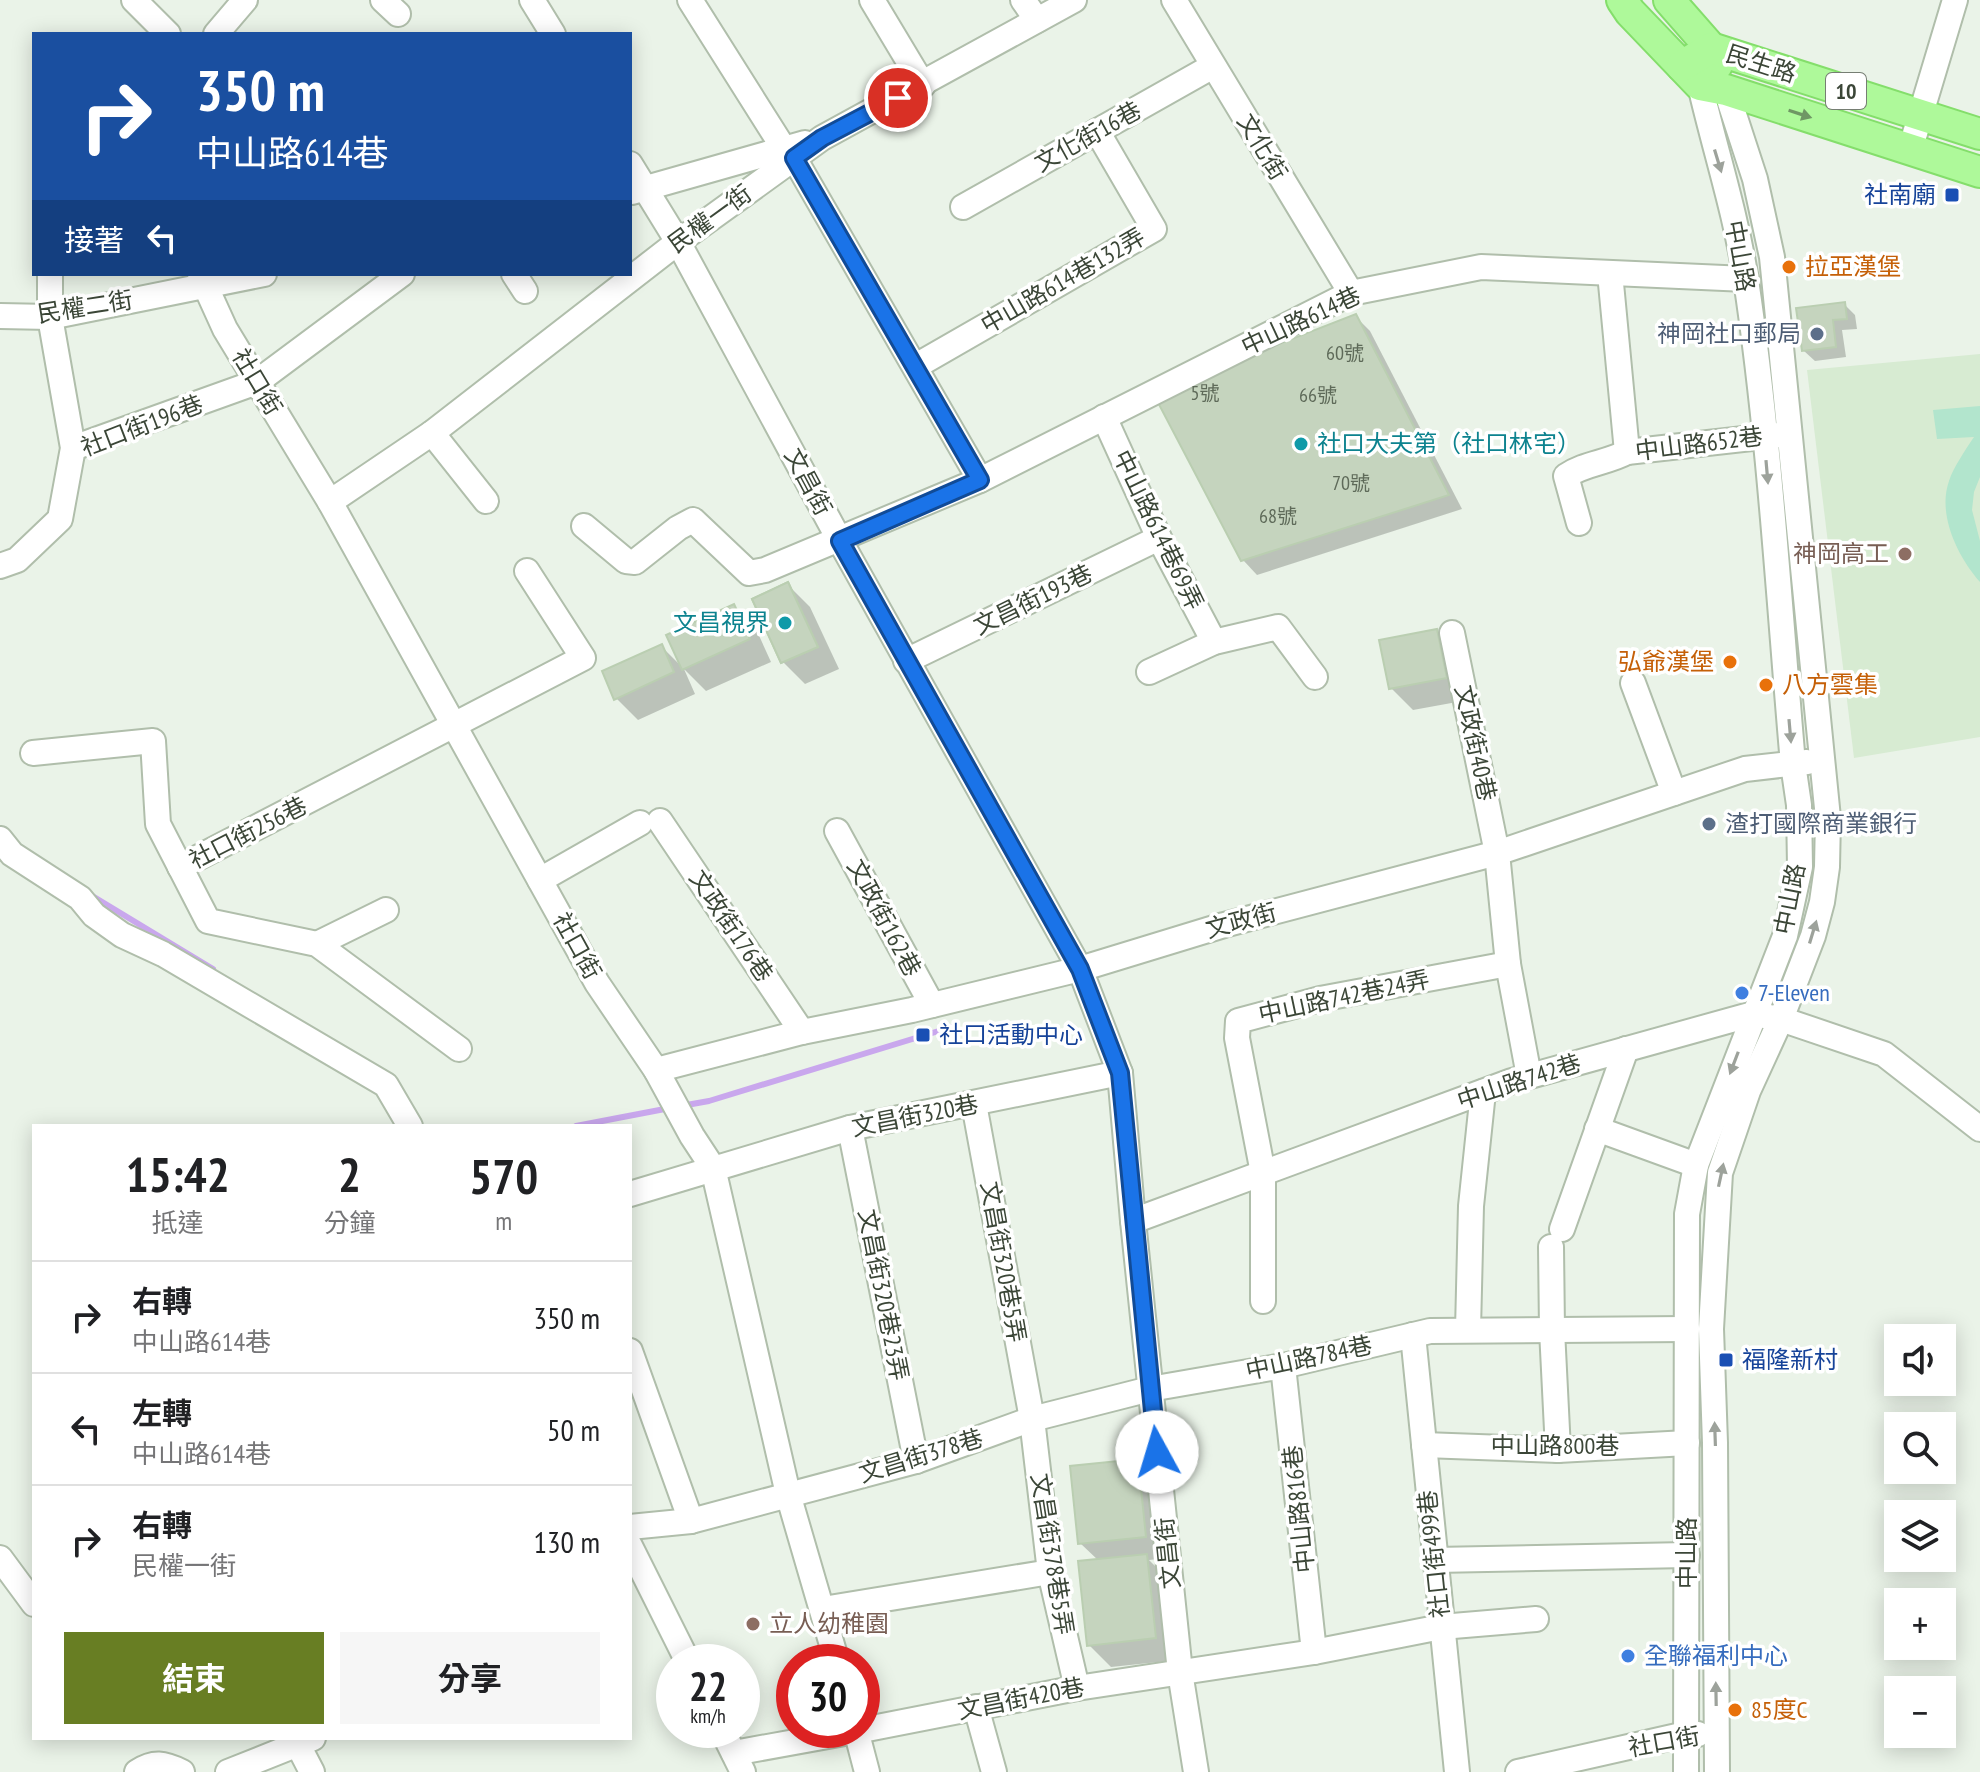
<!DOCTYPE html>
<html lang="zh-TW">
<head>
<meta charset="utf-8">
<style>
  :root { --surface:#fff; --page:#f6f6f6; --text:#202124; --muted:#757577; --line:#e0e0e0; --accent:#687e23 }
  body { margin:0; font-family:"PT Sans Narrow","Noto Sans TC",sans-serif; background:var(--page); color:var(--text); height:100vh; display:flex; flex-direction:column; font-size:30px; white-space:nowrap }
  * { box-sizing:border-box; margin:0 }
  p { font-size:26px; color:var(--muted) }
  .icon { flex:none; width:44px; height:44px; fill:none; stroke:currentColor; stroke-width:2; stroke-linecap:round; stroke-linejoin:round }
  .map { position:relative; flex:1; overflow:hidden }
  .side { position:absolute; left:32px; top:1124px; width:600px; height:616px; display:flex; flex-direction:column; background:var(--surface); border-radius:0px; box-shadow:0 4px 20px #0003 }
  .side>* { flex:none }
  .guide { position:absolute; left:32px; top:32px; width:600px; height:244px; border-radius:0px; box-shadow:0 4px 20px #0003; background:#1a4fa0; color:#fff; overflow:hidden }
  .tools { position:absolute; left:1884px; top:1324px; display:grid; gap:16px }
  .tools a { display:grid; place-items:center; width:72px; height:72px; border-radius:0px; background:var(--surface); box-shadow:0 4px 20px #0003; font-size:40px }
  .speed { position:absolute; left:656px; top:1644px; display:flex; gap:16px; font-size:40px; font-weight:700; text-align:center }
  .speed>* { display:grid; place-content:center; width:104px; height:104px; border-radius:50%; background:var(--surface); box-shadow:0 4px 20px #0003; line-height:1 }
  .speed small { font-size:20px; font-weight:400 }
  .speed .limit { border:12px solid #d22; background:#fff; color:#111 }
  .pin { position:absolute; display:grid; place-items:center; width:68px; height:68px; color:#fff; margin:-34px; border:4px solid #fff; border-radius:50%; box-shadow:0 2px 8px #0007 }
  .me { position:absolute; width:88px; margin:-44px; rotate:354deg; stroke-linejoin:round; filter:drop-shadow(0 0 6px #0008) }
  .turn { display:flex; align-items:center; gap:28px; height:168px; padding:0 32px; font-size:36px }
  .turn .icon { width:104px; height:104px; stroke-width:2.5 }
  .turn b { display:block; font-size:56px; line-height:68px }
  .then { display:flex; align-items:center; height:76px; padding:0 32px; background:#0003; gap:16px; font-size:30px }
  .eta { display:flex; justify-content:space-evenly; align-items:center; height:136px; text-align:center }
  .eta b { font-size:48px; font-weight:700; line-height:56px }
  .action { display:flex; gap:16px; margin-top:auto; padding:16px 32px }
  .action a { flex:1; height:92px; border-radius:0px; background:var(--accent); color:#fff; font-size:32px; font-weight:700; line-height:92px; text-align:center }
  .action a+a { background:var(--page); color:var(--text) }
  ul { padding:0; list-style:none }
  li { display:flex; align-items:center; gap:24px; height:112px; padding:0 32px; border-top:2px solid var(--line) }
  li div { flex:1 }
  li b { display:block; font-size:30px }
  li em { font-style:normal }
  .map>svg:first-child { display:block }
</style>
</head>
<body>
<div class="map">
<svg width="1980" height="1772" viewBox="0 0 1980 1772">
  <rect width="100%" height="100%" fill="#eaf3e8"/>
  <polygon fill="#d7ebd2" points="1980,354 1980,737 1854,758 1807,370"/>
  <path fill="#b2e5cd" d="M1980 406V477L1974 492 1972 510 1980 541V582C1958 557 1937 515 1949 481 1953 468 1966 449 1974 437L1937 439 1933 410Z"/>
  <g fill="#0003">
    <polygon points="1844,304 1855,315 1857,329 1842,330 1846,357 1815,361 1804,351"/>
    <polygon points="1355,316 1370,331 1462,509 1257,575 1243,560"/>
    <polygon points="788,585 810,607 839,669 805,684 783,662"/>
    <polygon points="734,607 756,629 771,662 706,691 684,669 695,694 638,720 616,698 661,646 683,668"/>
    <polygon points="1436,631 1458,653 1468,700 1413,710 1391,688"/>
    <polygon points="1137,1461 1159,1483 1167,1558 1149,1560 1168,1579 1177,1660 1111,1667 1089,1645 1099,1561 1080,1543"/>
  </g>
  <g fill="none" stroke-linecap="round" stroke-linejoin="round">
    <g stroke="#c9a7ed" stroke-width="6">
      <polyline points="89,894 213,969"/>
      <polyline points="681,1106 709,1101 955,1026"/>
      <polyline points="576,1126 670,1108"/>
    </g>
  </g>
  <g fill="#c5d4be" stroke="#baceb1" stroke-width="2">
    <polygon points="1845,302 1847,319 1833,320 1836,347 1802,351 1796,308"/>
    <polygon points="1356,314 1449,495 1241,561 1153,393"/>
    <polygon points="788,582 818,647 781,663 752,599"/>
    <polygon points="788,582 818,647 781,663 752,599"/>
    <polygon points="734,604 750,639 682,670 666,635"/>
    <polygon points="1437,629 1447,678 1389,689 1379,640"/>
    <polygon points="662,644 674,672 614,700 602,671"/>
    <polygon points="1138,1459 1146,1537 1078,1544 1070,1466"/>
    <polygon points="1147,1554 1156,1638 1087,1646 1078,1561"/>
  </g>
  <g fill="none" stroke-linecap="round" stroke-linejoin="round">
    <g stroke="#b0beab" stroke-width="28">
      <g id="minor">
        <polyline points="134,0 168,34"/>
        <polyline points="383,0 398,14"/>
        <polyline points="532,0 553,34"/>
        <polyline points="690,0 784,149"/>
        <polyline points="872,0 923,85"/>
        <polyline points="1023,0 1037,20"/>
        <polyline points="1174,0 1351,293"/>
        <polyline points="216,34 245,0"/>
        <polyline points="1910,150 1955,0"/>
        <polyline points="794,158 980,480"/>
        <polyline points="630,164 678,242 840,541 1080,969 1120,1073 1133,1221 1180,1672 1196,1772"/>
        <polyline points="632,192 805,143"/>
        <polyline points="963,207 1213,66"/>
        <polyline points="1610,273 1627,452"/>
        <polyline points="200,274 225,329 330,502 597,983 656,1070 692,1136 713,1168 788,1494 837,1662"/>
        <polyline points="514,274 525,291"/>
        <polyline points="0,316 50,317 264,274"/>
        <polyline points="916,366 1154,229 1097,131"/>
        <polyline points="1104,417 1159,538 1214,642"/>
        <polyline points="432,433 486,501"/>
        <polyline points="73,448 257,382 402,274"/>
        <polyline points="330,502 432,433 678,242 822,138 1074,0"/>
        <path d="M1579 523 1566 476C1585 463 1607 463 1627 452L1780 435"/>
        <polyline points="584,526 626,561 635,562 678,528 693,520 749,573 765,570 980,480 1351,293 1481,267 1746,279"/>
        <polyline points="0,566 17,560 60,519 73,448 50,317 50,274"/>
        <polyline points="1452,633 1497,853 1508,964 1529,1076"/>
        <polyline points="906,661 1159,538"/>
        <polyline points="1149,672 1214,642 1278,627 1315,677"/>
        <polyline points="1633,683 1674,793"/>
        <polyline points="33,753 153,741 158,824 208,921 317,944 459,1049"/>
        <polyline points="660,821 802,1032"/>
        <polyline points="837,831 932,1005"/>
        <polyline points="0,839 12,854 80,898 94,915 122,935 163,954 386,1085 410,1126"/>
        <polyline points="180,867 583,658 527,571"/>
        <polyline points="540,880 640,823"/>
        <polyline points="317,944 386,910"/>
        <polyline points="656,1070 802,1032 912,1010 1080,969 1224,925 1497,853 1745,769 1807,762"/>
        <polyline points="974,1104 1032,1419 1050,1572 1077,1688"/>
        <polyline points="850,1128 916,1461"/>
        <polyline points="1597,1129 1696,1165"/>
        <polyline points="630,1194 850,1128 1120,1073"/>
        <polyline points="1133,1221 1512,1081 1753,1014 1781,1019 1884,1054 1980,1129"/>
        <polyline points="1562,1229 1626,1049"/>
        <polyline points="1551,1247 1552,1330 1558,1450"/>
        <polyline points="1263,1301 1263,1173 1237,1038 1238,1021 1320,999 1508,964"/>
        <polyline points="1468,1330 1471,1206 1483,1092"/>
        <polyline points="1413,1335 1457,1772"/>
        <polyline points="630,1351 691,1521"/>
        <polyline points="1283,1366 1314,1652"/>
        <polyline points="1424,1445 1558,1450 1687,1443"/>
        <polyline points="630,1527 691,1521 916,1461 1032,1419 1150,1389 1283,1366 1430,1331 1687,1329"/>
        <polyline points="630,1546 688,1662"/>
        <polyline points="0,1558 34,1604"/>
        <polyline points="1435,1560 1687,1555"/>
        <polyline points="823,1609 1050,1572"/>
        <polyline points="976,1707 994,1772"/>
        <polyline points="722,1730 743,1772"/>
        <polyline points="856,1730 867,1772"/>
        <polyline points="862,1730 1077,1688 1314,1652 1441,1627 1536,1619"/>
        <polyline points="298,1745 312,1772"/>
        <polyline points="734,1753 861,1730"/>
        <path d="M137 1772C154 1761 164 1763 182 1772"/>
        <polyline points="228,1772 313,1738"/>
        <polyline points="1518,1772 1686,1734 1698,1734"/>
        <path d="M1686 1772 1687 1214 1696 1165 1785 936 1800 867 1799 805 1793 764C1779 603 1770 440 1746 280 1736 214 1715 150 1700 85"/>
        <polyline points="1717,1772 1715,1443 1711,1329 1720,1173 1748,1091 1781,1019 1813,936 1822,902 1827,867 1828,818 1772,257 1755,179 1726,90"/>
      </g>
    </g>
    <g stroke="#84de6b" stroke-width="34">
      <g id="major">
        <polyline points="1622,0 1630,12 1700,85 1726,90 1980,172"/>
        <polyline points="1669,0 1711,48 1717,65"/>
        <polyline points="1682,66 1711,48 1980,134"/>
      </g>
    </g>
    <use href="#minor" stroke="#fff" stroke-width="24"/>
    <use href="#major" stroke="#aef99a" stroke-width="30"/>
  </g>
  <defs><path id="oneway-solid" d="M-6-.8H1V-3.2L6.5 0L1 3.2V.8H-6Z" transform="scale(2)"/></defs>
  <use fill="#6f9764" href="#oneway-solid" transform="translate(1800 114) rotate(18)"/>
  <g fill="#9da29b">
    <use href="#oneway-solid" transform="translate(1718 161) rotate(73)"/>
    <use href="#oneway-solid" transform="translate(1767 472) rotate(85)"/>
    <use href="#oneway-solid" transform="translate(1790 731) rotate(85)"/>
    <use href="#oneway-solid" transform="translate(1813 932) rotate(-73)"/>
    <use href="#oneway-solid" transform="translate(1734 1063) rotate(111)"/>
    <use href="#oneway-solid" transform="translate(1721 1175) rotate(-78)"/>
    <use href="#oneway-solid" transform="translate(1715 1434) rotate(-92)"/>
    <use href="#oneway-solid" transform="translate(1716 1694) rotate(-91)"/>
  </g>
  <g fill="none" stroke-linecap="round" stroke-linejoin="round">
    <g stroke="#114b97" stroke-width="20">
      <polyline id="route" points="898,98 822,138 794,158 980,480 840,541 1080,969 1120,1073 1157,1452"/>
    </g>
    <use href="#route" stroke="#1a73e8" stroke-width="14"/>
  </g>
  <g fill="#1a4fb4" stroke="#fff" stroke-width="3">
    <rect x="1944" y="187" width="16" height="16" rx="4"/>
    <rect x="915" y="1027" width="16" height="16" rx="4"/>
    <rect x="1718" y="1352" width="16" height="16" rx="4"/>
  </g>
  <g fill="#e8710a" stroke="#fff" stroke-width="3">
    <circle cx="1789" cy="267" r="8"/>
    <circle cx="1730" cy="662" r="8"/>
    <circle cx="1766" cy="685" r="8"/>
    <circle cx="1735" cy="1710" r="8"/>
  </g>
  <g fill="#5c6f8a" stroke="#fff" stroke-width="3">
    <circle cx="1817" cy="334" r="8"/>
    <circle cx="1709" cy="824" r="8"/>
  </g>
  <g fill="#0f9aa8" stroke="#fff" stroke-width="3">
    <circle cx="1301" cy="444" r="8"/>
    <circle cx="785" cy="623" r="8"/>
  </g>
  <g fill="#8d6e63" stroke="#fff" stroke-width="3">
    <circle cx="1905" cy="554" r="8"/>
    <circle cx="753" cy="1624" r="8"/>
  </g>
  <g fill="#3f7fe0" stroke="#fff" stroke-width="3">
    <circle cx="1742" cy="993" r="8"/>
    <circle cx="1628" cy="1656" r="8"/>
  </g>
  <g text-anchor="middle" stroke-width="7" stroke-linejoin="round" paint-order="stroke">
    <g font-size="20" fill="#5e6a59">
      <text x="1345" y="360">60號</text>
      <text x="1205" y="400">5號</text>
      <text x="1318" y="402">66號</text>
      <text x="1351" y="490">70號</text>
      <text x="1278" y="523">68號</text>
    </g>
    <rect fill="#fff" stroke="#767e73" stroke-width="2" x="1826" y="73" width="40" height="36" rx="6"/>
    <g font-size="22" font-weight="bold" fill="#3b4637">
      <text x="1846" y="99">10</text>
    </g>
    <g font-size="24" fill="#3b4637" stroke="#fff">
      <text transform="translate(1761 64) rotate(18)" y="8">民生路</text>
      <text transform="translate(1088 137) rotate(-29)" y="8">文化街16巷</text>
      <text transform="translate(1262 147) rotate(59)" y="8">文化街</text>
      <text transform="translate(710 219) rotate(-36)" y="8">民權一街</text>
      <text transform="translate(1740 256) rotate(80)" y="8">中山路</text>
      <text transform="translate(1063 281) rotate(-30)" y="8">中山路614巷132弄</text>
      <text transform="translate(85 307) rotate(-9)" y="8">民權二街</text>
      <text transform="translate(1301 321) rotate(-25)" y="8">中山路614巷</text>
      <text transform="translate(257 382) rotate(59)" y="8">社口街</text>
      <text transform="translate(142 426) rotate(-21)" y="8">社口街196巷</text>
      <text transform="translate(1699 444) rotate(-7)" y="8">中山路652巷</text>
      <text transform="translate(808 482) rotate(62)" y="8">文昌街</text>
      <text transform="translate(1158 530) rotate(64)" y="8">中山路614巷69弄</text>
      <text transform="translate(1033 600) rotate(-26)" y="8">文昌街193巷</text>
      <text transform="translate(1475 743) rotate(78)" y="8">文政街40巷</text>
      <text transform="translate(248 833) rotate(-27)" y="8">社口街256巷</text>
      <text transform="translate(1790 899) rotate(-79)" y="8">中山路</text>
      <text transform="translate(884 918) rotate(62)" y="8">文政街162巷</text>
      <text transform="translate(1241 921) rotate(-15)" y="8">文政街</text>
      <text transform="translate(731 926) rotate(56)" y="8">文政街176巷</text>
      <text transform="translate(577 946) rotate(61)" y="8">社口街</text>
      <text transform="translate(1344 997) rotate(-12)" y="8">中山路742巷24弄</text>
      <text transform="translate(1519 1082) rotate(-18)" y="8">中山路742巷</text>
      <text transform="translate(915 1116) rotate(-11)" y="8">文昌街320巷</text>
      <text transform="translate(1003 1262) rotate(80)" y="8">文昌街320巷5弄</text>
      <text transform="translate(883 1295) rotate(79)" y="8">文昌街320巷23弄</text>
      <text transform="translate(1309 1358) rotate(-12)" y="8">中山路784巷</text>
      <text x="1555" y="1454">中山路800巷</text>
      <text transform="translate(921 1456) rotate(-17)" y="8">文昌街378巷</text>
      <text transform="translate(1299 1509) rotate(-96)" y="8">中山路816巷</text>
      <text transform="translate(1168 1553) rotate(-96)" y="8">文昌街</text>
      <text transform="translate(1687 1553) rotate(-90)" y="8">中山路</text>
      <text transform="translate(1052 1554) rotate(81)" y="8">文昌街378巷5弄</text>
      <text transform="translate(1434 1554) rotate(-96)" y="8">社口街499巷</text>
      <text transform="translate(1021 1699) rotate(-11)" y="8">文昌街420巷</text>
      <text transform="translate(1664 1742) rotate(-10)" y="8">社口街</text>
    </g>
    <g font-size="24" fill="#164399" stroke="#fff" text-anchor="start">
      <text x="1936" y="203" text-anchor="end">社南廟</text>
      <text x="939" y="1043">社口活動中心</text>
      <text x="1742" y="1368">福隆新村</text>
    </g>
    <g font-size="24" fill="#c56008" stroke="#fff" text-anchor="start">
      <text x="1805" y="275">拉亞漢堡</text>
      <text x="1714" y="670" text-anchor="end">弘爺漢堡</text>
      <text x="1782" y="693">八方雲集</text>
      <text x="1751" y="1718">85度C</text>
    </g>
    <g font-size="24" fill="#4e5e75" stroke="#fff" text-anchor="end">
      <text x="1801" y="342">神岡社口郵局</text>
      <text x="1725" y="832" text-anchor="start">渣打國際商業銀行</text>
    </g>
    <g font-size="24" fill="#0d838f" stroke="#fff" text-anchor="start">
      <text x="1317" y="452">社口大夫第（社口林宅）</text>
      <text x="769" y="631" text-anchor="end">文昌視界</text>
    </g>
    <g font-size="24" fill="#785e54" stroke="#fff" text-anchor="end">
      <text x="1889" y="562">神岡高工</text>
      <text x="769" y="1632" text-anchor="start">立人幼稚園</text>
    </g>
    <g font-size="24" fill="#366cbe" stroke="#fff" text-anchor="start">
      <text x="1758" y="1001">7-Eleven</text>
      <text x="1644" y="1664">全聯福利中心</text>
    </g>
  </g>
</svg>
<div class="tools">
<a><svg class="icon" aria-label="sound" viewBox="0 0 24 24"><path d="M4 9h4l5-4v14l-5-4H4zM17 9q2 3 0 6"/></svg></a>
<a><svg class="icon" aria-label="search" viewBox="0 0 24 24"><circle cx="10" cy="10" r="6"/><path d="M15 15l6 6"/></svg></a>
<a><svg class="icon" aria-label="layers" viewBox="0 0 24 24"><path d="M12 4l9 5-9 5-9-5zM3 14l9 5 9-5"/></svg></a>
<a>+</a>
<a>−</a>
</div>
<div class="speed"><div>22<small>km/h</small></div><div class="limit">30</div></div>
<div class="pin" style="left:898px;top:98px;background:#d93025"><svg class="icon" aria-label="arrive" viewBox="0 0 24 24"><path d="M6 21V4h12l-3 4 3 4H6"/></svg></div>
<svg class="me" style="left:1157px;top:1452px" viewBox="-20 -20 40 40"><circle r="19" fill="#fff"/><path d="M0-13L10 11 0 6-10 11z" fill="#1a73e8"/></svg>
<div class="guide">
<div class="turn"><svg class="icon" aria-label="right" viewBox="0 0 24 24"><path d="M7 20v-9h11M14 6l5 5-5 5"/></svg><div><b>350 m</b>中山路614巷</div></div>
<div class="then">接著<svg class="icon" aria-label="left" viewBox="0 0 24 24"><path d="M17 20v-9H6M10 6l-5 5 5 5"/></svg></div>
</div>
<section class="side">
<div class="eta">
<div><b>15:42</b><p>抵達</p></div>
<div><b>2</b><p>分鐘</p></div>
<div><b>570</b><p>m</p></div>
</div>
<ul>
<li><svg class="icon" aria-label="right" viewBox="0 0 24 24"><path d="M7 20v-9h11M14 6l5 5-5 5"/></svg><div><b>右轉</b><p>中山路614巷</p></div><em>350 m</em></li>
<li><svg class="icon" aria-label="left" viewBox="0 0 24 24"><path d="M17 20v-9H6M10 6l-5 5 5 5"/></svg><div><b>左轉</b><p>中山路614巷</p></div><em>50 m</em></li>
<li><svg class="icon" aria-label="right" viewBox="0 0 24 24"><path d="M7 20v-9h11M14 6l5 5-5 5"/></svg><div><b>右轉</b><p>民權一街</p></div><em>130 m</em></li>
</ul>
<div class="action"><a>結束</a><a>分享</a></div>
</section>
</div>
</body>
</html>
